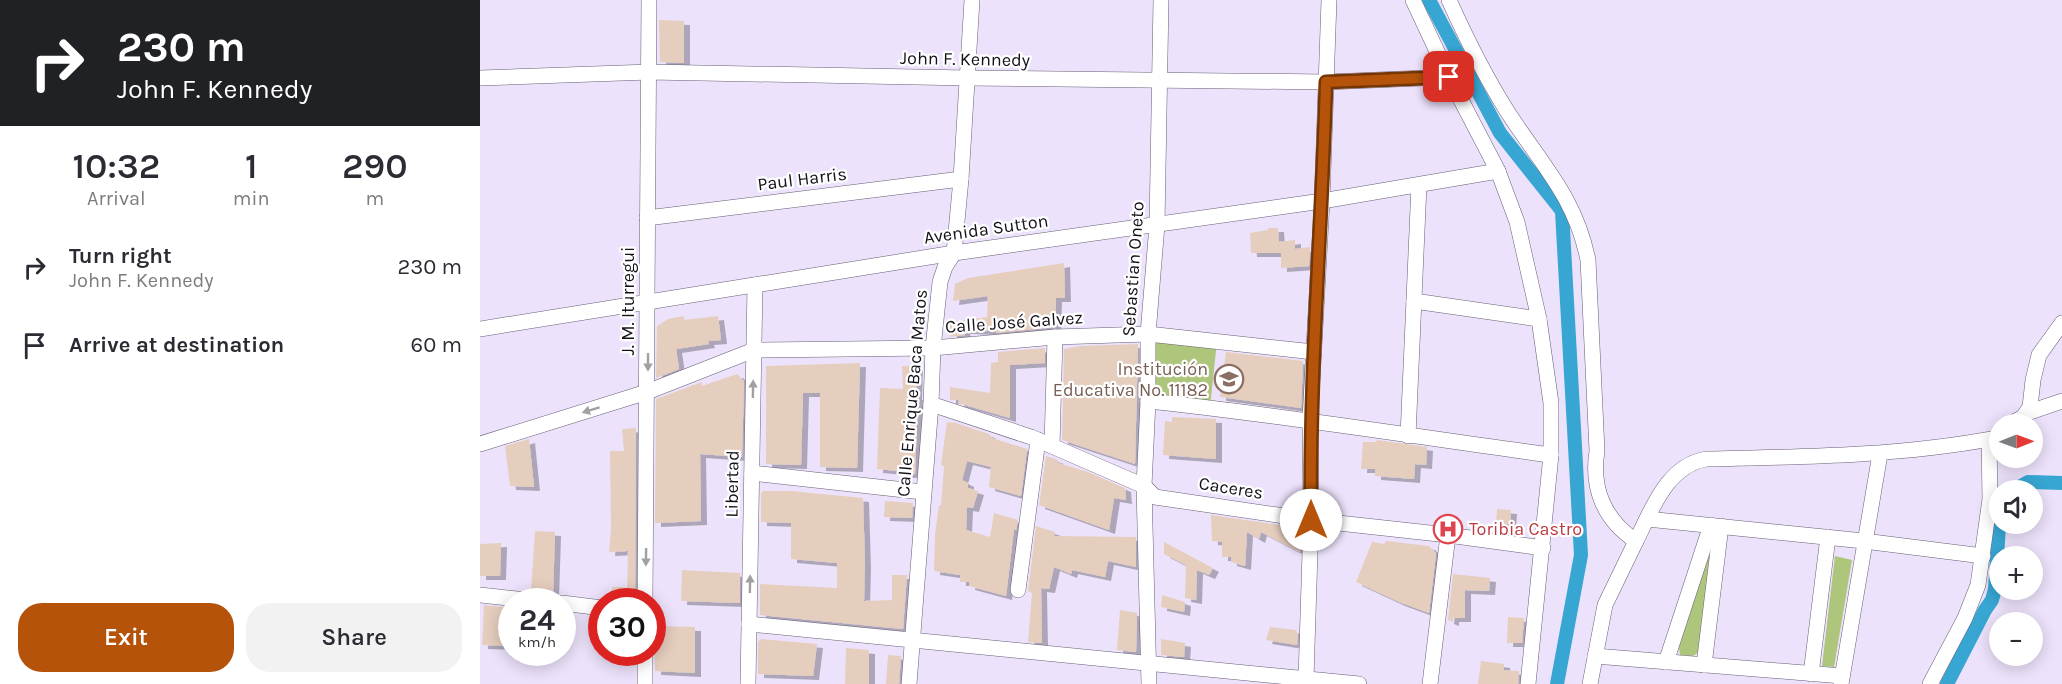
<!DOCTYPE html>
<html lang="en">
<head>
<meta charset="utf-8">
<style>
  :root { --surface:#fff; --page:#f2f2f3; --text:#2b2b33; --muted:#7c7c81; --accent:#b45309 }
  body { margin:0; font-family:Karla,sans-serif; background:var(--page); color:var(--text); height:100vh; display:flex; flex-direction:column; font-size:22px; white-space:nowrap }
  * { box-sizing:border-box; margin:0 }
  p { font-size:20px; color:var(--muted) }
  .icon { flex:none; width:33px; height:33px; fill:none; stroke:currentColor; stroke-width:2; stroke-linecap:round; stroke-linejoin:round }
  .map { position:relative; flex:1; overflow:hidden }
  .panel { display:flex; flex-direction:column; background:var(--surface); width:480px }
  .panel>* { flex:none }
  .hud { background:#202124; color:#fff; overflow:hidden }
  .needle { width:39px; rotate:89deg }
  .buttons { position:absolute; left:1509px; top:414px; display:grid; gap:12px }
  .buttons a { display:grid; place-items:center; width:54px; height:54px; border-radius:50%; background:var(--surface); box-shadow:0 3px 15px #0003; font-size:30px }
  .speed { position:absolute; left:18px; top:588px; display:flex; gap:12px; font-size:30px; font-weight:700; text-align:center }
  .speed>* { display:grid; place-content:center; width:78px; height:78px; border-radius:50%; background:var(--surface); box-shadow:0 3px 15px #0003; line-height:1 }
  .speed small { font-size:15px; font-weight:400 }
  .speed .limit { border:9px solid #d22; background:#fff; color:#111 }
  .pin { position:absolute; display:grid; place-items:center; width:51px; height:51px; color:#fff; margin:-26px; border-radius:12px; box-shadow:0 3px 9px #0006 }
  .me { position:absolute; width:66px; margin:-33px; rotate:0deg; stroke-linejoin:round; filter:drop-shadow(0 0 4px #0008) }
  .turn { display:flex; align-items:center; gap:21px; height:126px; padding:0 18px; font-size:27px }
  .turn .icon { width:78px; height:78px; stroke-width:2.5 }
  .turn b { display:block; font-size:42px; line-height:51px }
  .eta { display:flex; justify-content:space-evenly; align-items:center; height:102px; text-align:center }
  .eta b { font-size:36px; font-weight:600; line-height:42px }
  .primary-button { display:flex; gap:12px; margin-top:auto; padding:12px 18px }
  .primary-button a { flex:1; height:69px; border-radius:24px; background:var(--accent); color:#fff; font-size:24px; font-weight:600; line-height:69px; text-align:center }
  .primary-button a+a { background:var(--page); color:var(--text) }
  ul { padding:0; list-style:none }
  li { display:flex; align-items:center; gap:18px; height:78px; padding:0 18px }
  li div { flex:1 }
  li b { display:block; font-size:22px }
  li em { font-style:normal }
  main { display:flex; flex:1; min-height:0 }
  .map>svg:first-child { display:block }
</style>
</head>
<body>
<main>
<section class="panel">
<div class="hud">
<div class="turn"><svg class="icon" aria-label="right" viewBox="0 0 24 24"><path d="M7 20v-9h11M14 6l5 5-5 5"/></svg><div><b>230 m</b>John F. Kennedy</div></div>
</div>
<div class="eta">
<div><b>10:32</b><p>Arrival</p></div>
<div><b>1</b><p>min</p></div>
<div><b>290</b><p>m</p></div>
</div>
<ul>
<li><svg class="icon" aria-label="right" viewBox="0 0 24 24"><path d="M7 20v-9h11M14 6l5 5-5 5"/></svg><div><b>Turn right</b><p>John F. Kennedy</p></div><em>230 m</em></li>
<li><svg class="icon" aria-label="arrive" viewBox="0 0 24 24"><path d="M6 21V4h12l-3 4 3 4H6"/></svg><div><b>Arrive at destination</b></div><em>60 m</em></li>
</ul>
<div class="primary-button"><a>Exit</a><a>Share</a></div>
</section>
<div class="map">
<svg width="1582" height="684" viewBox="0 0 1582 684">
  <defs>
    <filter id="shadow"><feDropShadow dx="6" dy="4" stdDeviation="0" flood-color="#0004"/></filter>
  </defs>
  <rect width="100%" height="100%" fill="#ece2fb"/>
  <g fill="#aec57c">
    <polygon points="668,334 737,341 730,407 668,401"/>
    <polygon points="1228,550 1230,551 1219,652 1213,656 1200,655 1199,648"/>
    <polygon points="1355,556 1372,560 1354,667 1342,666"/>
  </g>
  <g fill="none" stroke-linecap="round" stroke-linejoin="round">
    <g stroke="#37a6d3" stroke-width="14">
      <polyline points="949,0 1020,133 1082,211 1101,555 1077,684"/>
      <polyline points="1534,490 1548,482 1582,483"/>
      <polyline points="1467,684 1505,610 1512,600 1515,589 1520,510"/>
    </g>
  </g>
  <g fill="#e6cebe" filter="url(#shadow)">
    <polygon points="179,20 204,21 204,63 180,62"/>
    <polygon points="788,228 798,228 799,242 815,240 815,249 830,247 829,266 801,268 801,253 771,253 770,233 788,230"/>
    <polygon points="584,263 585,298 576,298 575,327 516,333 516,331 484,330 485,335 470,337 472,330 465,329 465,323 507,317 508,296 473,301 475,284 488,278"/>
    <polygon points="204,316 204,320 238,316 241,340 228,341 229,344 196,349 199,369 176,378 177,326 188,319"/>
    <polygon points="658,344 655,464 582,440 584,349 601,346"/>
    <polygon points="565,348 565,363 530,365 530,418 478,403 479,400 470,400 470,387 510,393 511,363 518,362 518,352"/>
    <polygon points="746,352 823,361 821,408 740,397"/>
    <polygon points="380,363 377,468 340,467 340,393 323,393 321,465 286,464 286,366"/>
    <polygon points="422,366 437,366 436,396 438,396 435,474 418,474 418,471 397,469 400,388 423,389"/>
    <polygon points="257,374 264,381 262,457 220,454 221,521 175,523 176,399 222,382 222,386"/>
    <polygon points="692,417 736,419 736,459 683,455 685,421 692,422"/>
    <polygon points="467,422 473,423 473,422 509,434 512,438 547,449 541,496 509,487 511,467 487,461 482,480 488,483 488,488 498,491 493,508 487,507 486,530 510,537 514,513 538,520 536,530 534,529 526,596 489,586 490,582 480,582 480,575 454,571 455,535 459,505 461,506 464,466 461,465"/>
    <polygon points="156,428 155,594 147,594 148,551 129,552 131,530 130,451 144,451 142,429"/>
    <polygon points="49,439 54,487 30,486 25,446"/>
    <polygon points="897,440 947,447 946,465 935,464 934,479 895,476 895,469 881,469 883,442 896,442"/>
    <polygon points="566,456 578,460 578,463 608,472 645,488 646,500 634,498 629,530 559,505"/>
    <polygon points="283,491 311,491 383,498 385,564 384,601 412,600 412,575 427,575 423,629 280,615 280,584 357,588 357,563 311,559 311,523 281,522 281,494"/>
    <polygon points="405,501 433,503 432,518 404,517"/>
    <polygon points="1017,509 1031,510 1030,524 1016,524"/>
    <polygon points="731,515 821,528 820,552 781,532 779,539 767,532 765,566 751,562 751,557 742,557 742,542 732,541"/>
    <polygon points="556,526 575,532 574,536 656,537 656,567 628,561 625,577 592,570 591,574 574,567 569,589 561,588 562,643 548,642 552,593 548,591"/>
    <polygon points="55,531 75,532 73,595 66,592 51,591"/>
    <polygon points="906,541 949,546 956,553 949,613 919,602 876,582 892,542 904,544"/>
    <polygon points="684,542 733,568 729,575 717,570 716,600 705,598 706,565 684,554"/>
    <polygon points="21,543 20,576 0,576 0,544"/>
    <polygon points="202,570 260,573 260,603 201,601"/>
    <polygon points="973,574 1010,578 1009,591 985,590 985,618 973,618 973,622 968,620"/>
    <polygon points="132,587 145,587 147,602 132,602"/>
    <polygon points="682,595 705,602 704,612 681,607"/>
    <polygon points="4,605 32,608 32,646 2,645"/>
    <polygon points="640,610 657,613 656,652 637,650"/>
    <polygon points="1028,617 1044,618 1042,643 1027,643"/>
    <polygon points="174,626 215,627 215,673 175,671"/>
    <polygon points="790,627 816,630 818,634 817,645 786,640"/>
    <polygon points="281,639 337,644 333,676 278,674 278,642"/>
    <polygon points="681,639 705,643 704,657 681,655"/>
    <polygon points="366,648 389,650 389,684 365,684"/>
    <polygon points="408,655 421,656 419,684 406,684"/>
    <polygon points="1001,661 1024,664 1024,670 1039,671 1038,684 998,684"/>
  </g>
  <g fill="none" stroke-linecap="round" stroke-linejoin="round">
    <g stroke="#675f74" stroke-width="16">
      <g id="minor">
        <polyline points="933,0 969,77 1018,171 1037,222 1059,319 1071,403 1071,455 1048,684"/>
        <path d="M969 0C986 38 1005 76 1027 111 1061 164 1095 196 1108 260L1117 451C1111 488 1124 520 1156 541L1125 605 1110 684"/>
        <polyline points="0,78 170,72 488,78 846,82 969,77"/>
        <polyline points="167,218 481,179"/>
        <polyline points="934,301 1059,319"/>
        <polyline points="0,329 474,253 842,201 1018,171"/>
        <path d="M668 401C803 415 937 437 1071 455"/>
        <polyline points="451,404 551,437 664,486 675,497 831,520 968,535 1063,548"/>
        <polyline points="1547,413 1582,401"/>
        <polyline points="1530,424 1543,417 1550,407 1553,380 1559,355 1582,323"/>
        <polyline points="928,436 939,185"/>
        <polyline points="0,444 167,392 274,350 453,348 575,337 668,334 834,352"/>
        <polyline points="572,446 575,337"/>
        <polyline points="272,473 443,492"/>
        <polyline points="1167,519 1384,541 1503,556"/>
        <path d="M1156 541C1172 509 1187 466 1226 459 1323 457 1420 456 1516 438L1520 435"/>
        <polyline points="538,590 558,440"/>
        <polyline points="0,595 65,602"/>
        <polyline points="165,602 169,0"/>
        <polyline points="82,603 122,608"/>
        <polyline points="269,624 879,684"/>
        <polyline points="1115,656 1362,676"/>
        <polyline points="1186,662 1231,525"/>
        <polyline points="1224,665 1241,526"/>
        <polyline points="1331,674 1348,537"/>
        <polyline points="826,679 831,520 830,420 842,201 849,0"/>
        <polyline points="165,684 165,652"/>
        <polyline points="268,684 275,285"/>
        <polyline points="429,684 451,404 453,348 460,282 465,267 474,253 481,179 492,0"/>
        <polyline points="669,684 664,486 668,401 668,334 677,225 681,0"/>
        <polyline points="950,684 968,535"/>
        <polyline points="1361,684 1400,454"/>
        <polyline points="1450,684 1485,618 1498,585 1510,499 1509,440"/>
      </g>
    </g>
    <use href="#minor" stroke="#fff" stroke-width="15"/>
  </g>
  <defs><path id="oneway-solid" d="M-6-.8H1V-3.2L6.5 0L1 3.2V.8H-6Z" transform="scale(1.5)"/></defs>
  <g fill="#a1a0a3">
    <use href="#oneway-solid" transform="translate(168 362) rotate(90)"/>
    <use href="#oneway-solid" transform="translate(273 389) rotate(-89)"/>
    <use href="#oneway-solid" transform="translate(111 410) rotate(163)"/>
    <use href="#oneway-solid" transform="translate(166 557) rotate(91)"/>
    <use href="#oneway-solid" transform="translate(270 584) rotate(-89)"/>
  </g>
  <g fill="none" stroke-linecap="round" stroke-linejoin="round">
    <g stroke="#753606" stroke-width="15">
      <path id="route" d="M831 520C829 374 842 228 846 82L969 77"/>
    </g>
    <use href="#route" stroke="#b45309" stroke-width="10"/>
  </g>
  <defs>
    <g id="school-ring" transform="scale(1.5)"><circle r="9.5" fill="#fff" stroke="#8d6e63" stroke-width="1.5"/><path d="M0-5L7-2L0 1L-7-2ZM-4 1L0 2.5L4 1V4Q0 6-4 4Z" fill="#8d6e63"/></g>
    <g id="hospital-ring" transform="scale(1.5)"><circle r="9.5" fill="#fff" stroke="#e0444e" stroke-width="1.5"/><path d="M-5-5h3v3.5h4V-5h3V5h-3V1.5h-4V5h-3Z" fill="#e0444e"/></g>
  </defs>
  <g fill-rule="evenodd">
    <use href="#school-ring" x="749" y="379"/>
    <use href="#hospital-ring" x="968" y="529"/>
  </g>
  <g text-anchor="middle" stroke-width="4.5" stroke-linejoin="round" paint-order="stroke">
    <g font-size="18" fill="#141119" stroke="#fff">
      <text transform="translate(485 59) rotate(1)" y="6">John F. Kennedy</text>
      <text transform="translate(322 179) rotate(-7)" y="6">Paul Harris</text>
      <text transform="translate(506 229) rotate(-8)" y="6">Avenida Sutton</text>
      <text transform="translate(653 269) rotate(-86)" y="6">Sebastian Oneto</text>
      <text transform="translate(148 301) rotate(-90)" y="6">J. M. Iturregui</text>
      <text transform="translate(534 322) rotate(-4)" y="6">Calle José Galvez</text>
      <text transform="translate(432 393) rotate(-85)" y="6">Calle Enrique Baca Matos</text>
      <text transform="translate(252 484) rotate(-89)" y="6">Libertad</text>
      <text transform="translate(751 488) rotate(9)" y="6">Caceres</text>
    </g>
    <g font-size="18" fill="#785e54" stroke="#fff" text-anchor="end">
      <text x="728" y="375">Institución<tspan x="728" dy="21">Educativa No. 11182</tspan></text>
    </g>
    <g font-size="18" fill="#be3a42" stroke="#fff" text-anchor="start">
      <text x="989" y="535">Toribia Castro</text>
    </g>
  </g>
</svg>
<div class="buttons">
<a><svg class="needle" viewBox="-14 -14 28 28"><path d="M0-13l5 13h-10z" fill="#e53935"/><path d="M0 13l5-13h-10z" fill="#7c7c81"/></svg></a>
<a><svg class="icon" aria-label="sound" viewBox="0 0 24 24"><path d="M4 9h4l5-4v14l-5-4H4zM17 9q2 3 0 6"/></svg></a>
<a>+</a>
<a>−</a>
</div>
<div class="speed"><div>24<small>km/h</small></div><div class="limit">30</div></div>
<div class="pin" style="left:969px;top:77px;background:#d93025"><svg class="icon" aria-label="arrive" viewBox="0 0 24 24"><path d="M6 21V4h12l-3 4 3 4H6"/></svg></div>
<svg class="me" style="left:831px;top:520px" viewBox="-20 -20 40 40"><circle r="19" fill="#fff"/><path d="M0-13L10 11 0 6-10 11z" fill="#b45309"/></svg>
</div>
</main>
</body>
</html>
